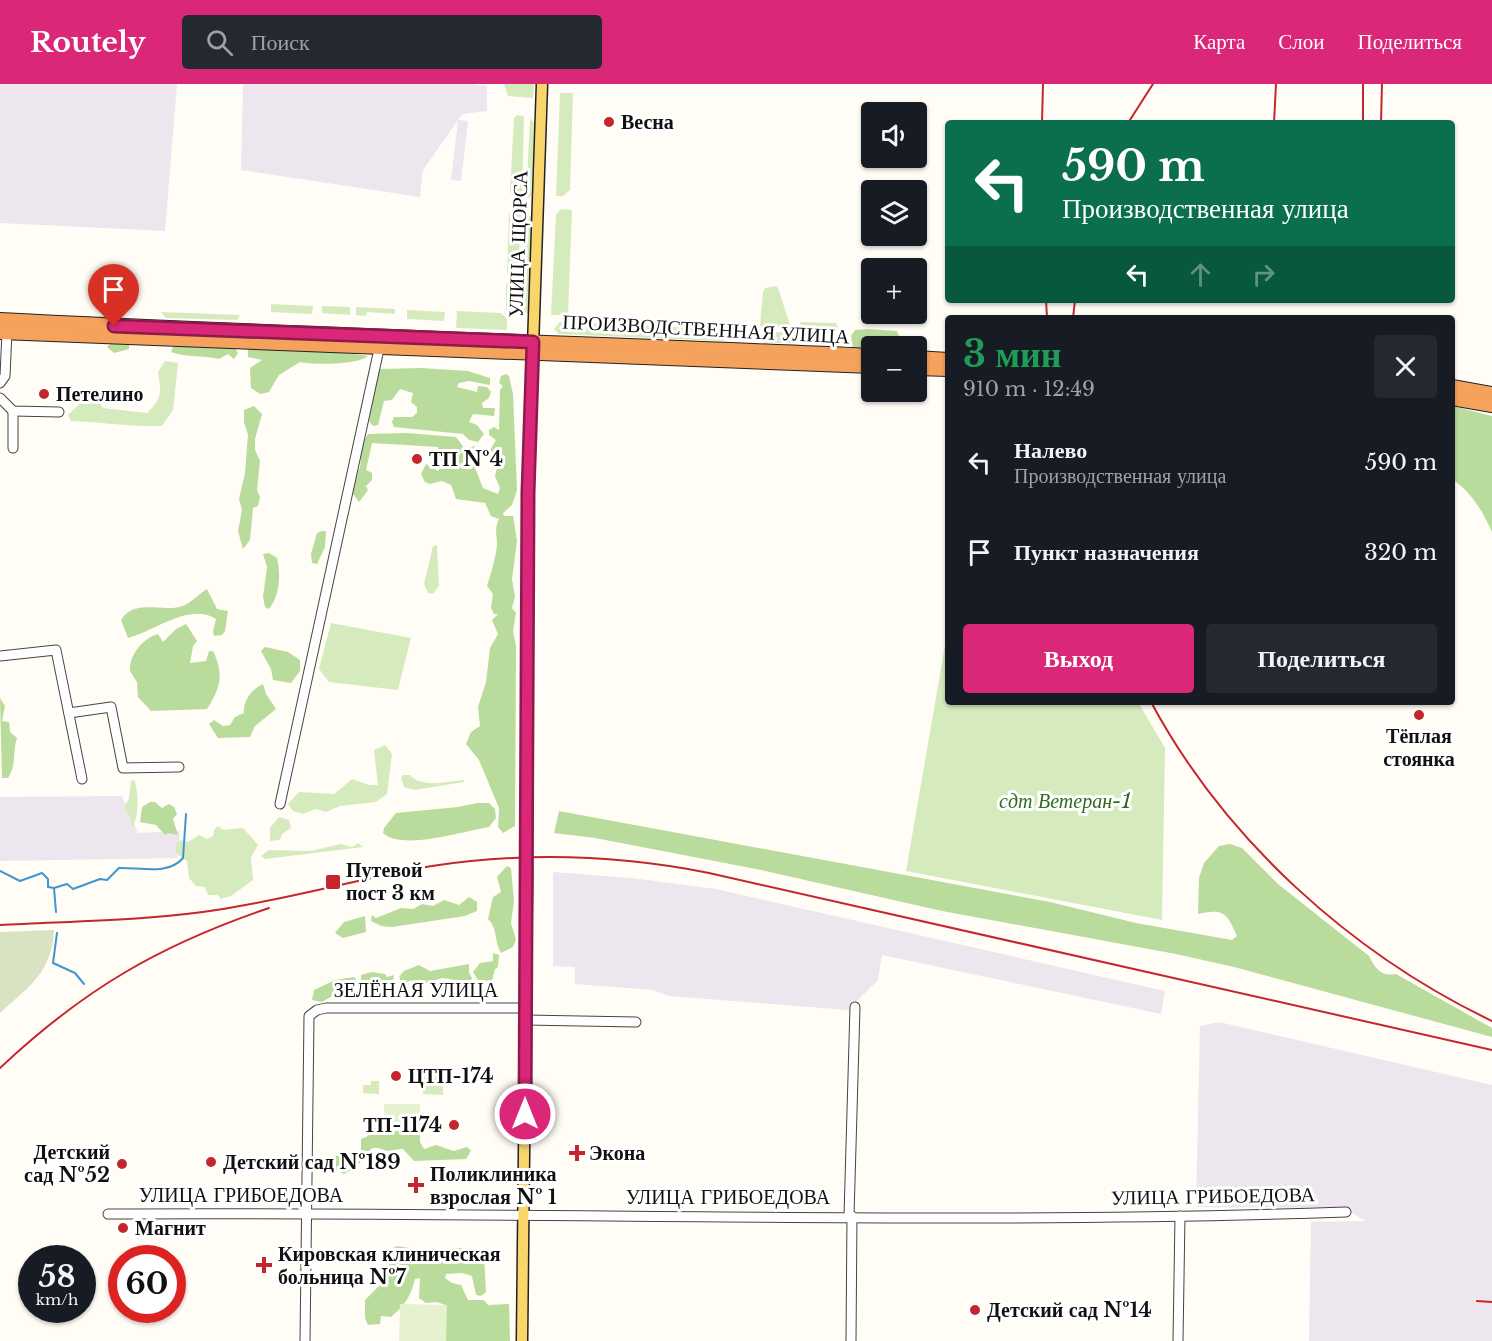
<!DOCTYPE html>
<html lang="ru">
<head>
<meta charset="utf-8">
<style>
  :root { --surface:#171b24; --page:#242831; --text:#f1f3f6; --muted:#9ea1a6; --accent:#db2777 }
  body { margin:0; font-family:"Libre Baskerville",serif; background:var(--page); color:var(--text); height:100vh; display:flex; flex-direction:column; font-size:22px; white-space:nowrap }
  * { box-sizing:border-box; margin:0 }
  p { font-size:20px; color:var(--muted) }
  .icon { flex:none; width:33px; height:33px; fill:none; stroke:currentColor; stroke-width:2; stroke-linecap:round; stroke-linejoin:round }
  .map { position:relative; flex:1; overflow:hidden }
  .details { position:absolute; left:945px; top:231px; width:510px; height:390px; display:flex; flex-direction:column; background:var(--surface); border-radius:6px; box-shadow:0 2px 4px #0004 }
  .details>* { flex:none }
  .banner { position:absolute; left:945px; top:36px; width:510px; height:183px; border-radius:6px; box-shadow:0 2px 4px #0004; background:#0b6e4f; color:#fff; overflow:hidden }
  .fabs { position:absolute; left:861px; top:18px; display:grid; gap:12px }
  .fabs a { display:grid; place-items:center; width:66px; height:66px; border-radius:6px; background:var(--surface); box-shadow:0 2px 4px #0004; font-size:30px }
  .speed { position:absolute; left:18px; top:1161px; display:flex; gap:12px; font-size:30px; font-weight:700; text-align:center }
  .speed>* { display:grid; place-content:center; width:78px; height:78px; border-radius:50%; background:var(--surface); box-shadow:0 2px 4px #0004; line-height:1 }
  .speed small { font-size:15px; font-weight:400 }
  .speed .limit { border:9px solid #d22; background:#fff; color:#111 }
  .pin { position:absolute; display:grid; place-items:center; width:51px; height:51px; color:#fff; margin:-62px -26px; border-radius:50% 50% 50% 0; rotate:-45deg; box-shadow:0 0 6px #0007 }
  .pin .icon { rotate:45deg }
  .me { position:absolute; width:66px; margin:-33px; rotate:0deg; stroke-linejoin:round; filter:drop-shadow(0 0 4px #0008) }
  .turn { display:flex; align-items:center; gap:21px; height:126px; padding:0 18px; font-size:27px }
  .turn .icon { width:78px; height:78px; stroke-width:2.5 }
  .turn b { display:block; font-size:42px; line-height:51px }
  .lanes { display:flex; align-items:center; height:57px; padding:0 18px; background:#0003; justify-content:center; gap:30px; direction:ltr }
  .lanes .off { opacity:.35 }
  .round { display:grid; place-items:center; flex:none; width:63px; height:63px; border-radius:6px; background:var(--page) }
  .head { display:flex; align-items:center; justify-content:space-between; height:102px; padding:0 18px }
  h1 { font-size:36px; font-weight:700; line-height:45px; color:#1e9e55 }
  .cta { display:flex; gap:12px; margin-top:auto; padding:12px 18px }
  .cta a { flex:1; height:69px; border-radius:6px; background:var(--accent); color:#fff; font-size:24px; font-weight:700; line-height:69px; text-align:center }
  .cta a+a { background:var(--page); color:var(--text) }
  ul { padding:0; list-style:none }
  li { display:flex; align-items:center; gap:18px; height:90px; padding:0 18px }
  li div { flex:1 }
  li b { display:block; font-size:22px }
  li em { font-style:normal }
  header { display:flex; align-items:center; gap:36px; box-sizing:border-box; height:84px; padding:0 30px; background:var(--accent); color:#fff }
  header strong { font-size:28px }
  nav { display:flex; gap:33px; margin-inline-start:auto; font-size:21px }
  .search { width:420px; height:54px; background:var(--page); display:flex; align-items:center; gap:15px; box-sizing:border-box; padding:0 21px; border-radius:6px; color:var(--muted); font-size:22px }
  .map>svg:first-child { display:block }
</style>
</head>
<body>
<header>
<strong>Routely</strong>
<div class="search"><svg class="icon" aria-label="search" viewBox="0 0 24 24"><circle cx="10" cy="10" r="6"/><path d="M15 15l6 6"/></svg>Поиск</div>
<nav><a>Карта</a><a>Слои</a><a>Поделиться</a></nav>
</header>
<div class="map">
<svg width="1492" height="1257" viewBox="0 0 1492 1257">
  <rect width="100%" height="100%" fill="#fffdf5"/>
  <g fill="#eee6ef">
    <polygon points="0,0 177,0 165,147 0,139"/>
    <polygon points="243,0 471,0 487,2 487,27 463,30 458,36 468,37 461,97 451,96 458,36 423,86 420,113 241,86"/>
    <polygon points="122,712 138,749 180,747 178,774 0,777 0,713"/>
    <polygon points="553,788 632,794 716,805 1165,907 1161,930 882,871 878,896 848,926 670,912 652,906 575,900 575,883 553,882"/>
    <polygon points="1219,938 1492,1001 1492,1257 1309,1257 1311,1138 1366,1137 1343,1124 1196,1123 1200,942"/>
  </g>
  <g fill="#d5ebbd">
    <polygon points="504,0 534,0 533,14 508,12"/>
    <polygon points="560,9 573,9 570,106 563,112 556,112"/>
    <polygon points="517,31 524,32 522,115 515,114 510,108 514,34"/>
    <polygon points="530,35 535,39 531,112 526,115"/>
    <polygon points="561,125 572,126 568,231 551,231 556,131"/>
    <polygon points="526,127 531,133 528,229 523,228"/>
    <polygon points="509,129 521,130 518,191 507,190"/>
    <polygon points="506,199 517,200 516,230 511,230 506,225"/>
    <polygon points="776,202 778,204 791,244 760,242 763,208 765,204"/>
    <polygon points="271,220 313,222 312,230 271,228"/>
    <polygon points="322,222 350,223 350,231 322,229"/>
    <polygon points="356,223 395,225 395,230 367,228 366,232 356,231"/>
    <polygon points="407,226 445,228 444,237 407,235"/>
    <polygon points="457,227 501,229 507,235 507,246 456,244"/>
    <polygon points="161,228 240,231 237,236 166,234"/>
    <polygon points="560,238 726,245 726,254 724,257 559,250 554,245"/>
    <polygon points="800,238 836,239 838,244 802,244"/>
    <polygon points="763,247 792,249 792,259 764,259 760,256"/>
    <path d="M165 277 178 279 173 326 162 342C131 343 102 338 71 337L68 331 92 308 103 324 147 329C163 314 161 308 158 288Z"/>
    <polygon points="437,461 439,502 433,510 428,509 424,500 433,462"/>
    <polygon points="331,539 411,554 398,606 329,598 319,585"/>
    <polygon points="948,544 948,618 1138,618 1165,664 1162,836 906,787"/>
    <polygon points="385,661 392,670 387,710 376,718 340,722 326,728 316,725 303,730 293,727 288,720 299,708 334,710 352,695 369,701 378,701 374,666"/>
    <path d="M403 691H410C423 705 447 697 464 696V698L414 706 404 703 401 694Z"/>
    <path d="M134 696C139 707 139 735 132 743L130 732 124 724 129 714 131 697Z"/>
    <polygon points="279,733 289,736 291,744 282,750 280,756 270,757 270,744"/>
    <polygon points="218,742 223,746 243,744 258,761 251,773 253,796 231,812 221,815 218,811 208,811 205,803 196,802 189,794 187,777 176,769 176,760 181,756 188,758 199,751 207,755 213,752 214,746"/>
    <polygon points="358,759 363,763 265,775 261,772 269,766 310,767 341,760 352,763"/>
    <polygon points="423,990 443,990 443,1011 423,1010"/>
    <polygon points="371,997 379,997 379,1010 363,1009 363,1001 371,1001"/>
  </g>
  <g fill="#b9dc9c">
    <polygon points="868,245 897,247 901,256 900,262 853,264 851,252 855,246"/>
    <polygon points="120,258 129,260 129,265 114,269 107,263 111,259"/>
    <path d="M186 261 234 262 238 269 234 275 228 270 219 275C202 271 188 274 171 268L173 263Z"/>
    <path d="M277 262 286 267 296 263 301 268 310 264 368 272C359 281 312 281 300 278L279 291 269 308 260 310 251 304 250 284 262 276 248 273V263Z"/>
    <polygon points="421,284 468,287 490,294 490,301 469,297 459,299 457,303 477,308 478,302 487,303 491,308 489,314 482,319 483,324 495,324 494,332 473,330 469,338 477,341 484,350 478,358 469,356 463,350 394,343 392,338 394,333 412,333 417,329 417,323 411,318 413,309 400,305 392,316 384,317 378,341 373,342 369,337 379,285"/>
    <path d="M506 290 509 292 513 310 517 406 512 421 503 429 504 432H513L517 457 512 495 515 513 512 524 516 529 513 547 516 562 515 742 503 749 498 743 499 724 479 676 466 660 471 648 480 642 478 623 486 598 490 564 498 550 492 536 498 530H494L491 524 493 510 487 502C491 489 496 474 497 460 497 450 494 445 499 435L491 432 485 419 456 415 451 401 442 397 430 400 425 398 421 390 426 380 438 387 442 381 438 363 372 359 366 386 372 389V396L366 402 368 406 359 418 351 407 360 383 363 358 368 350 407 349 456 353 465 365 475 362 479 372 472 376 483 404 498 410 500 404 495 392 499 376 490 366 496 356 489 351V346L494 343 499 346 500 306 503 302 499 299 501 292Z"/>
    <polygon points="254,322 262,330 255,355 255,366 260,377 257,406 260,413 258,422 253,424 250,456 243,465 238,447 242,426 239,415 245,389 248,351 244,338 244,326"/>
    <path d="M1452 322 1492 332V448C1482 426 1472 409 1452 395Z"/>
    <polygon points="322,447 326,447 325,463 317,480 312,479 311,470 317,449"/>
    <path d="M269 469 277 474C281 491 280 511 269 525L265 523 263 513 267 483 263 470Z"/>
    <path d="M207 505 217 525 228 527 225 547 222 551 214 552 213 547 216 535C190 518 153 548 128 554L121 536C135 514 161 529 183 522 191 519 199 510 207 505Z"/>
    <path d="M186 540 197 557 193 562 190 579 206 577 209 567H213C224 590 221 603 207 625L151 627 138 613 137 598 130 587C129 571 143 554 158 550L163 558 176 545Z"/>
    <polygon points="265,563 288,568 300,576 300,587 291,599 273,596 271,585 261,567"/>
    <path d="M263 600 266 610 276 625 255 642 250 653 218 654 209 640 214 636 223 642 230 641 235 633 244 629C243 616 252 605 263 600Z"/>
    <path d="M0 614 5 622 2 637 9 638 10 648 17 654C12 669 17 680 8 694H2Z"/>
    <polygon points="150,718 155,718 162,724 169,720 174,723 177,730 173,735 178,751 168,749 165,751 156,741 140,738 142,723"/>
    <path d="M477 719H489L495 725 496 734 489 743C464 747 402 767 383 749L384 744 396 729 458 723Z"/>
    <path d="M559 727 1050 818 1136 839 1232 856 1237 852C1227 829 1224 824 1198 830L1199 794 1204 779 1219 762 1230 760 1242 764 1278 800 1369 872C1375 884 1381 893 1396 890L1492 944V953L1234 883 1176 870 942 827 756 785 595 754 554 749Z"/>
    <path d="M507 782 511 784 514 817 511 839 516 856 513 863 501 869C494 857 498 845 488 835L493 813 501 808 497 793Z"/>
    <polygon points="469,813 477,818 477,827 465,832 392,843 381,842 371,837 372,831 376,834 401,824 413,825 422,820 433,822 444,816 459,821"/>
    <polygon points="365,832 366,848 343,854 335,849 344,838"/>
    <polygon points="493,869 499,871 498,883 495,885 492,897 478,896 473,888 480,879 493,877"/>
    <polygon points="469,880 469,889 472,894 470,898 442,894 424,900 414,896 402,899 399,893 404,887 419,881 430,887"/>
    <path d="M372 888 385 890 387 893 394 891 393 898C383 901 373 897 361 899V891Z"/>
    <polygon points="354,893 356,895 354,899 322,918 312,916 314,906 335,896"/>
    <path d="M381 1043 387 1048 416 1045 420 1049V1058L424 1065 436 1061 454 1067 467 1063 471 1067 466 1075 414 1077 403 1065C398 1065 393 1067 388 1067 382 1066 379 1063 373 1064 366 1067 362 1083 344 1090L336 1086V1072L342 1069 356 1072 361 1067V1055L368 1052 373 1044Z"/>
    <path d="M397 1162 428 1167 441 1175 443 1166C452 1163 468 1163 475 1170L484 1171 486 1208 481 1212 476 1211 472 1192 462 1189 446 1190 445 1194 452 1199 461 1201 468 1216H484L488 1221 509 1220 510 1257H442L445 1221 437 1218 426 1219 419 1214 420 1194 415 1195C411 1212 405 1221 391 1233L381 1232 380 1240 368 1241 365 1234V1216L388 1193 391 1165Z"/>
  </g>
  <path fill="#d9e3c4" d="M54 846C52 889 29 902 0 929V848Z"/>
  <g fill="#e6f2cf">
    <rect x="384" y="1020" width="36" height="23"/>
    <polygon points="400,1220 447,1221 446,1257 399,1257"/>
  </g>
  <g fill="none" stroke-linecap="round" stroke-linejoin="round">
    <g stroke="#3f96cf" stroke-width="2">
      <path d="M0 787 20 797 42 789 48 795V803L54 804 67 800 73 805 100 795 107 796 119 784C139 783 168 792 183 774L186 730"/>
      <polyline points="54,804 56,828"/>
      <polyline points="57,849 53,879 75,889 84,900"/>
    </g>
    <g stroke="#444" stroke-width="11">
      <g id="minor">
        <polyline points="0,299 5,292 7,248"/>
        <polyline points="0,314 13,327 59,328"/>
        <polyline points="13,327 13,364"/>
        <polyline points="0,572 56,566 82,695"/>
        <polyline points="69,629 111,623 123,684 179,683"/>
        <polyline points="280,720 379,265"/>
        <polyline points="525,936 636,938"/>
        <path d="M108 1130C521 1127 934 1142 1346 1128"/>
        <polyline points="849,1132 855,923"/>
        <polyline points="305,1257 309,932 317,926 326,924 525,924"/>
        <polyline points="851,1257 852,1132"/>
        <polyline points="1178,1257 1180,1132"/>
      </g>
    </g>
    <g stroke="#222" stroke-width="13">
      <g id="major">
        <polyline points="527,747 528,408 542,0"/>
        <polyline points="522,1257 527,793"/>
      </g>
    </g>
    <g stroke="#222" stroke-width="16">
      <g id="highway">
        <path d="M0 236C290 251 581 259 872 272"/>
        <polyline points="0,248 872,282"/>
        <polyline points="916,274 948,276"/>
        <polyline points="916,284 948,285"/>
        <polyline points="1452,303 1492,310"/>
        <polyline points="1452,314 1492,321"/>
      </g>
    </g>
    <use href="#minor" stroke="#fff" stroke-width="9"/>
    <use href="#major" stroke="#f9d66b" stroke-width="10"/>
    <use href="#highway" stroke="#f5a25d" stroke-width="14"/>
    <g stroke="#c4262e" stroke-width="2">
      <polyline points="1042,39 1043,0"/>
      <polyline points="1128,39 1153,0"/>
      <polyline points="1274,39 1276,0"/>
      <polyline points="1363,39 1363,0"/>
      <polyline points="1381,39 1382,0"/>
      <polyline points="1046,216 1047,234"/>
      <polyline points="1073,234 1075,216"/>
      <path d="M1151 618C1225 756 1352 870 1492 937"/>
      <path d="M0 841C74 837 149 837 223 825 293 814 362 794 432 782 524 768 618 771 709 789L1492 966"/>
      <path d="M0 984C84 905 160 861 269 824"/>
      <polyline points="1477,1217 1492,1218"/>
    </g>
    <g stroke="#222" stroke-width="13" stroke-linecap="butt">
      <polyline id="major-bridge" points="527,747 527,793"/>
    </g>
    <use href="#major-bridge" stroke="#f9d66b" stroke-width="10"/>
  </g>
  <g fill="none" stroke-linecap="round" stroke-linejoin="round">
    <g stroke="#8e194d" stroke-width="15">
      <polyline id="route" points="114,242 533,258 528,408 525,1030"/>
    </g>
    <use href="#route" stroke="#db2777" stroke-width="10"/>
  </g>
  <g fill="#c4262e" stroke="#fff" stroke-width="2">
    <circle cx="609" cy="38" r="6"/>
    <circle cx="44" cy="310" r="6"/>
    <circle cx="417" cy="375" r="6"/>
    <circle cx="1419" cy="631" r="6"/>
    <rect x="325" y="790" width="16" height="16" rx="3"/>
    <circle cx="396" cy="992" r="6"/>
    <circle cx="454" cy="1041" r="6"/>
    <path d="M574 1060h6v6h6v6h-6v6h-6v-6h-6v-6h6z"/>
    <circle cx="211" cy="1078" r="6"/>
    <circle cx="122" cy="1080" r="6"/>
    <path d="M413 1092h6v6h6v6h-6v6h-6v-6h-6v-6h6z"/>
    <circle cx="123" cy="1144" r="6"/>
    <path d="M261 1172h6v6h6v6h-6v6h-6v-6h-6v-6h6z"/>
    <circle cx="975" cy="1226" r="6"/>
  </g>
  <g text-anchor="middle" stroke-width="6" stroke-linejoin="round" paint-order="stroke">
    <g font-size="20" font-weight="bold" fill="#111" stroke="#fff" text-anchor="start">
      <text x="621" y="45">Весна</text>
      <text x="56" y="317">Петелино</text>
      <text x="429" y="382">ТП №4</text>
      <text x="1419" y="659" text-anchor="middle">Тёплая<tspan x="1419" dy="23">стоянка</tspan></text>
      <text x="346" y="793">Путевой<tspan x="346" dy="23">пост 3 км</tspan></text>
      <text x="408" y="999">ЦТП-174</text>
      <text x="442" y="1048" text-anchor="end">ТП-1174</text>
      <text x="110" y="1075" text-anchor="end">Детский<tspan x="110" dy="23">сад №52</tspan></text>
      <text x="589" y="1076">Экона</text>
      <text x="223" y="1085">Детский сад №189</text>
      <text x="430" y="1097">Поликлиника<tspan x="430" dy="23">взрослая № 1</tspan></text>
      <text x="135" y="1151">Магнит</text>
      <text x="278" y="1177">Кировская клиническая<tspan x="278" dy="23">больница №7</tspan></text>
      <text x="987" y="1233">Детский сад №14</text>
    </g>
    <g font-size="20" fill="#111" stroke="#fff">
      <text transform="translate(518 160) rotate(-88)" y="7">УЛИЦА ЩОРСА</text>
      <text transform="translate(706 245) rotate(3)" y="7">ПРОИЗВОДСТВЕННАЯ УЛИЦА</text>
      <text x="416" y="913">ЗЕЛЁНАЯ УЛИЦА</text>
      <text x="241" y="1118">УЛИЦА ГРИБОЕДОВА</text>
      <text transform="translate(1213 1112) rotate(-1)" y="7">УЛИЦА ГРИБОЕДОВА</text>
      <text x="728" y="1120">УЛИЦА ГРИБОЕДОВА</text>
    </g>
    <g font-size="20" font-style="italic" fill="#2f6b1f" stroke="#fff">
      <text x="1065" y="724">сдт Ветеран-1</text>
    </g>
  </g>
</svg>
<div class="fabs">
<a><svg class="icon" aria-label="sound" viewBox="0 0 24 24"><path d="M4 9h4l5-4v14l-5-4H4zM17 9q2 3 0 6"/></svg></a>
<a><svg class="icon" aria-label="layers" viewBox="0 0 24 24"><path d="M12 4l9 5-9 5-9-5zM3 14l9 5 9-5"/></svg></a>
<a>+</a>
<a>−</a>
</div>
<div class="speed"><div>58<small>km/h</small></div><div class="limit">60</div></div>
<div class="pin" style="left:114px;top:242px;background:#d93025"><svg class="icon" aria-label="arrive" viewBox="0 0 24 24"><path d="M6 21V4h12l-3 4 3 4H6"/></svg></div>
<svg class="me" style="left:525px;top:1030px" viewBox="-20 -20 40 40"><circle r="17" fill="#db2777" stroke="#fff" stroke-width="3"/><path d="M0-11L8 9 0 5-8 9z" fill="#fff"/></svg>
<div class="banner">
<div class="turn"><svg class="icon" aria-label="left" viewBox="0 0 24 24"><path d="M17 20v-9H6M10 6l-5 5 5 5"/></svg><div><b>590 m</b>Производственная улица</div></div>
<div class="lanes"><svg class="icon" aria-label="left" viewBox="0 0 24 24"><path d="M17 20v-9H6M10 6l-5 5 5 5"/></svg><svg class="icon off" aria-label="ahead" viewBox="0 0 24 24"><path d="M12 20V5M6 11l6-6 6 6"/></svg><svg class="icon off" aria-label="right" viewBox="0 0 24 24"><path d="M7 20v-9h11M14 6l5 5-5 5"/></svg></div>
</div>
<section class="details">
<div class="head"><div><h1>3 мин</h1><p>910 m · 12:49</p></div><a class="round"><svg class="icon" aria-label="close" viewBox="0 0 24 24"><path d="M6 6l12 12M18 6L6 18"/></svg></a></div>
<ul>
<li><svg class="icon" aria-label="left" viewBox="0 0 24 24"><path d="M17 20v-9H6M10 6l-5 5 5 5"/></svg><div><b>Налево</b><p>Производственная улица</p></div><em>590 m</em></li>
<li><svg class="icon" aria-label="arrive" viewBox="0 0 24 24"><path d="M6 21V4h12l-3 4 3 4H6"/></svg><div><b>Пункт назначения</b></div><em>320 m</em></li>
</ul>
<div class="cta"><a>Выход</a><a>Поделиться</a></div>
</section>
</div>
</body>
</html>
